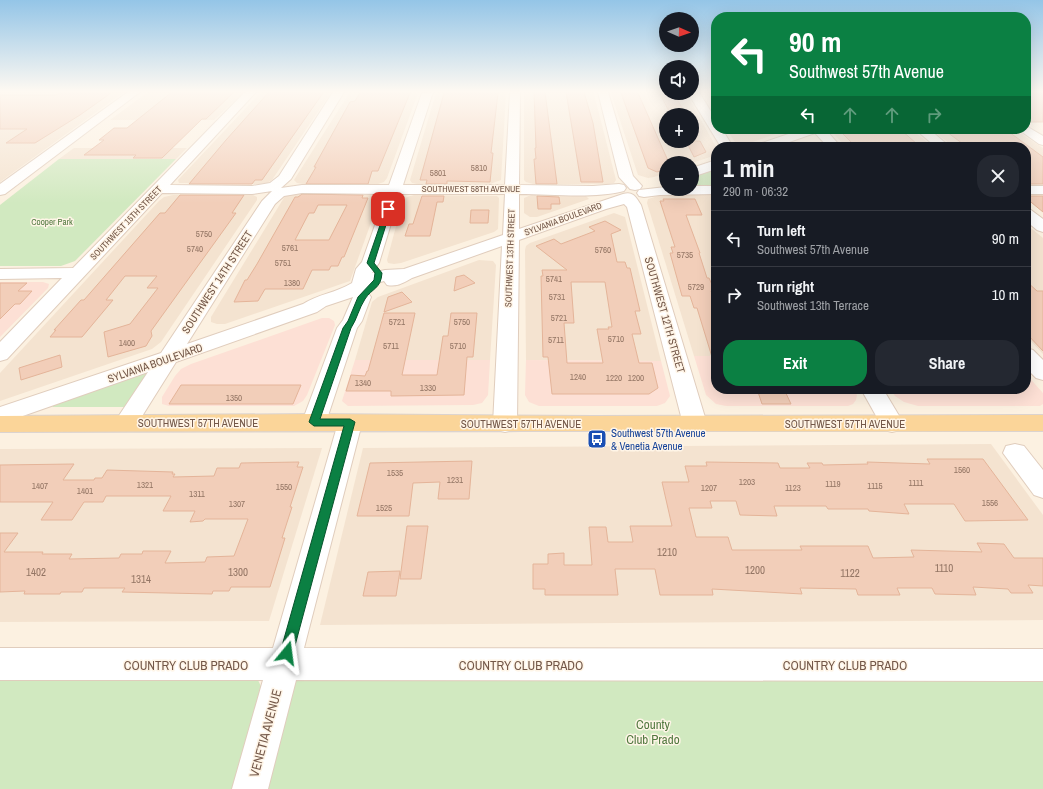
<!DOCTYPE html>
<html lang="en">
<head>
<meta charset="utf-8">
<style>
  :root { --surface:#171b24; --page:#242831; --text:#f1f3f6; --muted:#9ea1a6; --line:#363941; --accent:#0b8043 }
  body { margin:0; font-family:"Archivo Narrow",sans-serif; background:var(--page); color:var(--text); height:100vh; display:flex; flex-direction:column; font-size:15px; white-space:nowrap }
  * { box-sizing:border-box; margin:0 }
  p { font-size:13px; color:var(--muted) }
  .icon { flex:none; width:22px; height:22px; fill:none; stroke:currentColor; stroke-width:2; stroke-linecap:round; stroke-linejoin:round }
  .map { position:relative; flex:1; overflow:hidden }
  .panel { position:absolute; left:711px; top:142px; width:320px; height:252px; display:flex; flex-direction:column; background:var(--surface); border-radius:16px; box-shadow:0 4px 16px #0002 }
  .panel>* { flex:none }
  .banner { position:absolute; left:711px; top:12px; width:320px; height:122px; border-radius:16px; box-shadow:0 4px 16px #0002; background:#0b8043; color:#fff; overflow:hidden }
  .needle { width:26px; rotate:92deg }
  .controls { position:absolute; left:659px; top:12px; display:grid; gap:8px }
  .controls a { display:grid; place-items:center; width:40px; height:40px; border-radius:50%; background:var(--surface); box-shadow:0 4px 16px #0002; font-size:20px }
  .pin { position:absolute; display:grid; place-items:center; width:34px; height:34px; color:#fff; margin:-17px; border-radius:8px; box-shadow:0 2px 6px #0006 }
  .me { position:absolute; width:44px; margin:-22px; rotate:16deg; stroke-linejoin:round; filter:drop-shadow(0 0 3px #0008) }
  .turn { display:flex; align-items:center; gap:14px; height:84px; padding:0 12px; font-size:18px }
  .turn .icon { width:52px; height:52px; stroke-width:2.5 }
  .turn b { display:block; font-size:28px; line-height:34px }
  .lanes { display:flex; align-items:center; height:38px; padding:0 12px; background:#0003; justify-content:center; gap:20px; direction:ltr }
  .lanes .off { opacity:.35 }
  .round { display:grid; place-items:center; flex:none; width:42px; height:42px; border-radius:16px; background:var(--page) }
  .headline { display:flex; align-items:center; justify-content:space-between; height:68px; padding:0 12px }
  h1 { font-size:24px; font-weight:700; line-height:30px }
  .primary-button { display:flex; gap:8px; margin-top:auto; padding:8px 12px }
  .primary-button a { flex:1; height:46px; border-radius:16px; background:var(--accent); color:#fff; font-size:16px; font-weight:700; line-height:46px; text-align:center }
  .primary-button a+a { background:var(--page); color:var(--text) }
  ul { padding:0; list-style:none }
  li { display:flex; align-items:center; gap:12px; height:56px; padding:0 12px; border-top:1px solid var(--line) }
  li div { flex:1 }
  li b { display:block; font-size:15px }
  li em { font-style:normal }
  .map>svg:first-child { display:block }
</style>
</head>
<body>
<div class="map">
<svg width="1043" height="789" viewBox="0 0 1043 789">
  <rect width="100%" height="100%" fill="#fcf1e1"/>
  <g fill="#f4e3d0" fill-rule="evenodd">
    <polygon points="0,92 124,92 0,182"/>
    <polygon points="148,92 244,92 214,120 110,120"/>
    <polygon points="261,92 329,92 330,94 272,180 267,183 259,184 179,183 178,180"/>
    <polygon points="350,92 418,93 387,178 384,182 378,184 303,184 297,183 294,180"/>
    <polygon points="438,92 505,92 506,94 501,180 490,184 417,184 412,183 410,180 436,93"/>
    <polygon points="525,92 592,92 594,94 616,180 614,183 608,184 533,184 526,182 524,180 524,93"/>
    <path d="M612 92 686 93 716 147V155L692 163H666V173L654 177 648 178 638 175 611 93ZM666 115H692V141H666Z"/>
    <polygon points="726,129 790,129 747,144 741,144 735,142"/>
    <polygon points="837,129 911,129 933,147 846,147 834,134 833,132"/>
    <polygon points="931,129 1014,129 1043,148 1043,184 1026,184 1026,147 954,147"/>
    <polygon points="74,148 187,148 176,159 59,159"/>
    <polygon points="290,194 381,195 350,281 225,324 217,324 211,322 211,317 285,196"/>
    <polygon points="173,195 253,195 257,197 257,200 161,342 152,349 0,401 0,373 159,201 164,197"/>
    <polygon points="414,195 497,196 499,198 498,229 494,232 401,263 394,264 388,263 387,260 403,200 407,197"/>
    <polygon points="531,195 585,195 589,199 537,217 530,217 524,213 524,198"/>
    <polygon points="661,195 716,195 716,356 694,356 647,203 648,199"/>
    <polygon points="614,213 625,217 661,361 526,360 525,250 526,246 530,243"/>
    <polygon points="1026,224 1043,238 1043,354 1026,336"/>
    <polygon points="479,260 493,261 496,265 490,360 355,360 372,302 378,297"/>
    <polygon points="991,444 1043,515 1043,620 320,625 363,448"/>
    <polygon points="322,448 269,621 0,622 0,449"/>
  </g>
  <g fill="#fde0d5">
    <polygon points="0,282 43,282 49,284 48,288 0,337"/>
    <polygon points="322,318 329,318 334,321 335,325 307,395 303,401 294,406 169,406 162,404 162,397 175,376 181,369 191,364"/>
    <polygon points="694,356 716,356 716,389 854,389 857,395 856,400 853,404 848,406 726,406 716,404 706,395"/>
    <polygon points="355,360 490,360 488,395 482,403 473,405 348,406 342,401"/>
    <polygon points="526,360 661,361 670,396 665,403 657,406 539,406 529,402 525,395"/>
    <polygon points="1026,374 1043,393 1043,404 1040,406 918,406 904,402 895,396 890,389 1026,389"/>
  </g>
  <g fill="#d1e9c0">
    <polygon points="59,159 176,159 75,261 61,266 0,266 0,205"/>
    <polygon points="716,167 716,188 692,188 692,176"/>
    <polygon points="145,372 148,374 128,406 124,407 52,407 54,405"/>
    <polygon points="0,673 258,680 264,693 236,789 0,789"/>
    <polygon points="1043,675 1043,789 266,789 296,679"/>
  </g>
  <g fill="#f2ceb9" stroke="#e4b499" fill-rule="evenodd">
    <polygon points="172,92 234,92 206,119 202,119 162,158 133,158 136,155 84,155 104,140 99,140 114,128 127,128"/>
    <polygon points="269,92 323,93 262,180 255,180 252,184 189,184 226,140"/>
    <polygon points="534,92 545,92 557,184 536,184 534,159 536,159 535,148 536,148"/>
    <polygon points="566,92 584,92 593,123 603,182 581,182"/>
    <polygon points="60,93 111,93 80,115 35,143 6,143 27,129 0,129 0,95 56,95"/>
    <polygon points="360,93 410,93 378,171 372,171 368,184 306,184 316,167 314,167 350,102 355,101"/>
    <polygon points="444,93 498,93 491,153 493,153 490,182 447,181 447,184 426,184 427,180 420,180"/>
    <polygon points="621,93 638,93 669,163 666,163 666,169 657,172 648,168"/>
    <rect x="1026" y="93" width="17" height="29"/>
    <polygon points="660,94 674,94 685,113 670,113"/>
    <polygon points="854,129 901,130 917,144 853,144 842,133"/>
    <polygon points="943,129 1005,129 1043,157 1043,184 1026,184 1026,147 967,147"/>
    <polygon points="686,141 700,141 706,152 694,157"/>
    <path d="M302 194 363 195 362 198H368L344 257H342L338 266H331L329 270H312L303 289H265L258 301 234 302 245 280H247L257 264 295 197H298ZM318 205H347L329 240H295L309 213H314Z"/>
    <polygon points="180,195 244,195 232,213 236,213 151,331 152,336 146,346 108,357 104,332 130,324 158,288 147,288 157,276 125,276 106,300 113,300 82,337 50,337 56,330 54,330 81,300 84,300 160,213 165,213"/>
    <polygon points="422,196 444,196 443,202 437,202 430,236 405,236 409,224 413,224"/>
    <polygon points="537,196 559,197 560,204 551,204 551,209 538,209"/>
    <polygon points="1026,196 1043,196 1043,212 1026,198"/>
    <polygon points="663,199 695,199 702,215 686,215 700,253 699,253 707,278 709,278 715,291 711,291 716,305 716,357 712,357 697,308 694,308 690,296 682,296 670,253 673,253 671,247 675,247 660,201 664,201"/>
    <polygon points="471,210 489,210 488,223 470,223"/>
    <path d="M605 221 621 230 611 234 617 262H625L627 268H630L640 311H635L641 334H632L639 363H652L658 388 649 394H552L548 357H543L541 276H543L542 270H567L536 246 554 239 561 244 595 231 589 227ZM571 282H605L612 327H608L609 329H597L603 363H567L564 323H574Z"/>
    <polygon points="464,275 475,283 454,291 456,277"/>
    <polygon points="1026,281 1037,291 1043,291 1043,351 1026,333"/>
    <polygon points="0,283 27,283 18,291 32,291 20,304 15,304 0,319"/>
    <polygon points="402,292 412,302 384,312 388,297"/>
    <polygon points="384,313 415,313 402,375 437,375 443,336 448,336 451,313 477,313 473,357 467,357 464,395 391,396 391,391 346,391 351,375 365,376 367,371 368,371"/>
    <polygon points="60,355 62,367 21,380 19,368"/>
    <polygon points="181,385 301,385 293,404 169,404"/>
    <polygon points="757,389 784,389 791,404 762,404"/>
    <polygon points="927,459 983,459 1028,520 965,521 954,504 904,504 909,514 869,511 868,509 828,509 826,506 774,506 777,516 740,515 736,501 710,501 712,508 689,508 696,537 728,537 732,550 802,550 800,546 868,546 873,558 914,557 911,550 982,552 977,543 1004,544 1014,558 1043,558 1043,586 1028,585 1033,593 1011,593 1008,589 973,587 976,595 935,594 932,588 897,588 900,595 858,595 856,589 800,588 802,594 712,589 713,595 660,595 655,569 615,569 618,595 545,595 545,589 533,589 533,564 548,564 548,554 564,553 564,565 592,565 589,527 606,527 608,542 633,542 630,526 672,526 662,482 689,482 685,466 707,466 706,462 778,463 780,468 810,468 807,463 822,463 823,465 868,464 867,462 930,464"/>
    <polygon points="472,461 469,499 438,499 440,482 413,483 409,516 357,516 370,463"/>
    <polygon points="299,462 297,467 303,467 290,507 292,507 282,538 285,538 270,587 231,587 229,591 213,591 212,594 122,592 125,588 84,588 82,592 61,592 60,594 24,594 25,591 0,592 0,533 18,533 4,552 43,552 42,554 72,554 69,559 119,558 121,554 142,554 143,551 171,551 165,563 205,562 207,557 234,556 248,519 205,519 203,521 190,522 195,511 163,511 171,496 106,496 103,502 84,502 72,520 41,520 53,502 0,502 0,465 74,464 63,480 94,480 95,478 102,478 107,470 173,472 172,474 175,474 173,477 214,476 217,468 239,468 241,463"/>
    <polygon points="407,526 428,526 421,579 400,579"/>
    <polygon points="400,571 396,596 363,596 368,572"/>
  </g>
  <g fill="none" stroke-linecap="round" stroke-linejoin="round">
    <g stroke="#e0cdbd" stroke-width="2">
      <g id="minor">
        <polygon points="128,92 140,92 5,194 0,195 0,184"/>
        <path d="M245 92H256L170 185 252 186 270 183 279 176 333 92H344L291 179 281 188 302 185H389L422 93 434 92 432 95 403 185H505L510 92H520L519 185 593 186 619 184 624 185 626 188 624 191C594 199 551 194 519 194V229L623 194C633 191 636 197 641 205L707 424 703 430 695 432 687 430 683 424 627 207 624 204 606 209 519 240 517 424 513 430 505 432 497 430 493 424 502 246 412 278C403 283 397 287 387 285L384 281 377 283 363 292 368 293 371 297 362 321 357 328 326 422 322 428 314 430 306 428 302 422 337 328 343 320 353 297 326 306 317 312 176 362 134 429 126 431 118 429 114 423 148 372 0 424V407L161 353 262 201 272 191 252 194 162 193 7 359 0 361V342L62 278 0 279V269L73 268ZM302 193 386 194 362 262 356 269 352 283C336 293 318 294 303 304L187 344 275 204 284 196ZM400 194H505L503 235 404 269 385 270 372 273 379 263Z"/>
        <polygon points="598,92 608,92 633,176 642,186 640,189 635,190 630,189 619,177"/>
        <polygon points="699,92 716,120 716,129 722,129 733,147 721,147 688,93"/>
        <polygon points="1026,126 1043,136 1043,145 1039,144 1018,129 1026,129"/>
        <polygon points="803,129 825,129 841,147 828,147 815,133 775,147 757,147 759,144"/>
        <polygon points="915,129 929,129 950,147 936,147"/>
        <polygon points="716,160 716,169 692,177 692,168"/>
        <polygon points="692,186 716,186 716,194 660,195 644,197 639,196 637,193 639,190 666,187 666,189 692,189"/>
        <rect x="1026" y="186" width="17" height="8"/>
        <polygon points="1026,208 1031,210 1043,219 1043,232 1037,230 1026,221"/>
        <polygon points="1026,348 1033,350 1043,360 1043,380 1036,378 1026,368"/>
        <polygon points="861,389 883,389 904,424 900,430 892,432 884,430"/>
        <polygon points="350,415 358,417 362,423 304,648 1043,649 1043,681 296,680 268,789 232,789 263,680 0,680 0,648 273,648 338,423 342,417"/>
        <polygon points="1015,444 1024,446 1043,470 1043,498 1034,495 1003,453 1006,446"/>
      </g>
    </g>
    <g stroke="#dbd3cf" stroke-width="2">
      <path id="major" d="M314 414 594 416 1043 415V431C695 432 348 430 0 432V416Z"/>
    </g>
    <use href="#minor" fill="#fff" fill-rule="evenodd"/>
    <use href="#major" fill="#fbd599" fill-rule="evenodd"/>
  </g>
  <linearGradient id="sky" x2="0" y2="1"><stop stop-color="#94c5e7"/><stop offset="0.45" stop-color="#fef9f2"/><stop offset="1" stop-color="#fef9f2" stop-opacity="0"/></linearGradient>
  <rect width="1043" height="203" fill="url(#sky)"/>
  <path fill="#0b8043" stroke="#07532c" d="M386 208 391 209 374 263 382 273C381 289 372 288 365 299 359 308 357 319 351 328L320 419H350L355 422 293 653 291 658 287 660 282 658 280 653 344 426H314L309 422 343 328 348 321 358 297 374 280 375 273 367 263Z"/>
  <defs>
    <g id="bus-square" transform="scale(1)"><rect x="-9" y="-9" width="18" height="18" rx="4" fill="#1a4fb4" stroke="#fff5e7"/><path d="M-5-6H5V4H4V6H2V4H-2V6H-4V4H-5ZM-3.5-4V0h7V-4ZM-3.5 1.2v1.5H-2V1.2ZM2 1.2v1.5H3.5V1.2Z" fill="#fff"/></g>
  </defs>
  <g fill-rule="evenodd">
    <use href="#bus-square" x="597" y="439"/>
  </g>
  <g text-anchor="middle" stroke-width="3" stroke-linejoin="round" paint-order="stroke">
    <g font-size="9" fill="#937564">
      <text x="479" y="171">5810</text>
      <text x="438" y="176">5801</text>
      <text x="204" y="237">5750</text>
      <text x="290" y="251">5761</text>
      <text x="195" y="252">5740</text>
      <text x="603" y="253">5760</text>
      <text x="685" y="258">5735</text>
      <text x="283" y="266">5751</text>
      <text x="554" y="282">5741</text>
      <text x="292" y="286">1380</text>
      <text x="696" y="290">5729</text>
      <text x="557" y="300">5731</text>
      <text x="559" y="321">5721</text>
      <text x="397" y="325">5721</text>
      <text x="462" y="325">5750</text>
      <text x="616" y="342">5710</text>
      <text x="556" y="343">5711</text>
      <text x="127" y="346">1400</text>
      <text x="391" y="349">5711</text>
      <text x="458" y="349">5710</text>
      <text x="578" y="380">1240</text>
      <text x="614" y="381">1220</text>
      <text x="636" y="381">1200</text>
      <text x="363" y="386">1340</text>
      <text x="428" y="391">1330</text>
      <text x="234" y="401">1350</text>
      <text x="962" y="473">1560</text>
      <text x="395" y="476">1535</text>
      <text x="455" y="483">1231</text>
      <text x="747" y="485">1203</text>
      <text x="916" y="486">1111</text>
      <text x="833" y="487">1119</text>
      <text x="145" y="488">1321</text>
      <text x="40" y="489">1407</text>
      <text x="875" y="489">1115</text>
      <text x="284" y="490">1550</text>
      <text x="709" y="491">1207</text>
      <text x="793" y="491">1123</text>
      <text x="85" y="494">1401</text>
      <text x="197" y="497">1311</text>
      <text x="990" y="506">1556</text>
      <text x="237" y="507">1307</text>
      <text x="384" y="511">1525</text>
    </g>
    <g font-size="9" fill="#735748" stroke="#fff5e7">
      <text x="471" y="192">SOUTHWEST 58TH AVENUE</text>
      <text transform="translate(563 219) rotate(-20)" y="3">SYLVANIA BOULEVARD</text>
      <text transform="translate(126 223) rotate(-46)" y="3">SOUTHWEST 15TH STREET</text>
      <text transform="translate(510 258) rotate(-88)" y="3">SOUTHWEST 13TH STREET</text>
    </g>
    <g font-size="9" fill="#527940" stroke="#fff5e7">
      <text x="52" y="225">Cooper Park</text>
    </g>
    <g font-size="11" fill="#735748" stroke="#fff5e7">
      <text transform="translate(217 282) rotate(-57)" y="4">SOUTHWEST 14TH STREET</text>
      <text transform="translate(665 315) rotate(74)" y="4">SOUTHWEST 12TH STREET</text>
      <text transform="translate(155 363) rotate(-19)" y="4">SYLVANIA BOULEVARD</text>
      <text x="198" y="427">SOUTHWEST 57TH AVENUE</text>
      <text x="521" y="428">SOUTHWEST 57TH AVENUE</text>
      <text x="845" y="428">SOUTHWEST 57TH AVENUE</text>
    </g>
    <g font-size="11" fill="#164399" stroke="#fff5e7" text-anchor="start">
      <text x="611" y="437">Southwest 57th Avenue<tspan x="611" dy="13">&amp; Venetia Avenue</tspan></text>
    </g>
    <g font-size="11" fill="#937564">
      <text x="667" y="556">1210</text>
      <text x="944" y="572">1110</text>
      <text x="755" y="574">1200</text>
      <text x="36" y="576">1402</text>
      <text x="238" y="576">1300</text>
      <text x="850" y="577">1122</text>
      <text x="141" y="583">1314</text>
    </g>
    <g font-size="13" fill="#735748" stroke="#fff5e7">
      <text x="186" y="670">COUNTRY CLUB PRADO</text>
      <text x="521" y="670">COUNTRY CLUB PRADO</text>
      <text x="845" y="670">COUNTRY CLUB PRADO</text>
      <text transform="translate(265 733) rotate(-75)" y="5">VENETIA AVENUE</text>
    </g>
    <g font-size="13" fill="#527940" stroke="#fff5e7">
      <text x="653" y="729">County<tspan x="653" dy="15">Club Prado</tspan></text>
    </g>
  </g>
</svg>
<div class="controls">
<a><svg class="needle" viewBox="-14 -14 28 28"><path d="M0-13l5 13h-10z" fill="#e53935"/><path d="M0 13l5-13h-10z" fill="#9ea1a6"/></svg></a>
<a><svg class="icon" aria-label="sound" viewBox="0 0 24 24"><path d="M4 9h4l5-4v14l-5-4H4zM17 9q2 3 0 6"/></svg></a>
<a>+</a>
<a>−</a>
</div>
<div class="pin" style="left:388px;top:209px;background:#d93025"><svg class="icon" aria-label="arrive" viewBox="0 0 24 24"><path d="M6 21V4h12l-3 4 3 4H6"/></svg></div>
<svg class="me" style="left:287px;top:653px" viewBox="-20 -20 40 40"><path d="M0-17L14 15 0 8-14 15z" fill="#0b8043" stroke="#fff" stroke-width="4"/></svg>
<div class="banner">
<div class="turn"><svg class="icon" aria-label="left" viewBox="0 0 24 24"><path d="M17 20v-9H6M10 6l-5 5 5 5"/></svg><div><b>90 m</b>Southwest 57th Avenue</div></div>
<div class="lanes"><svg class="icon" aria-label="left" viewBox="0 0 24 24"><path d="M17 20v-9H6M10 6l-5 5 5 5"/></svg><svg class="icon off" aria-label="ahead" viewBox="0 0 24 24"><path d="M12 20V5M6 11l6-6 6 6"/></svg><svg class="icon off" aria-label="ahead" viewBox="0 0 24 24"><path d="M12 20V5M6 11l6-6 6 6"/></svg><svg class="icon off" aria-label="right" viewBox="0 0 24 24"><path d="M7 20v-9h11M14 6l5 5-5 5"/></svg></div>
</div>
<section class="panel">
<div class="headline"><div><h1>1 min</h1><p>290 m · 06:32</p></div><a class="round"><svg class="icon" aria-label="close" viewBox="0 0 24 24"><path d="M6 6l12 12M18 6L6 18"/></svg></a></div>
<ul>
<li><svg class="icon" aria-label="left" viewBox="0 0 24 24"><path d="M17 20v-9H6M10 6l-5 5 5 5"/></svg><div><b>Turn left</b><p>Southwest 57th Avenue</p></div><em>90 m</em></li>
<li><svg class="icon" aria-label="right" viewBox="0 0 24 24"><path d="M7 20v-9h11M14 6l5 5-5 5"/></svg><div><b>Turn right</b><p>Southwest 13th Terrace</p></div><em>10 m</em></li>
</ul>
<div class="primary-button"><a>Exit</a><a>Share</a></div>
</section>
</div>
</body>
</html>
